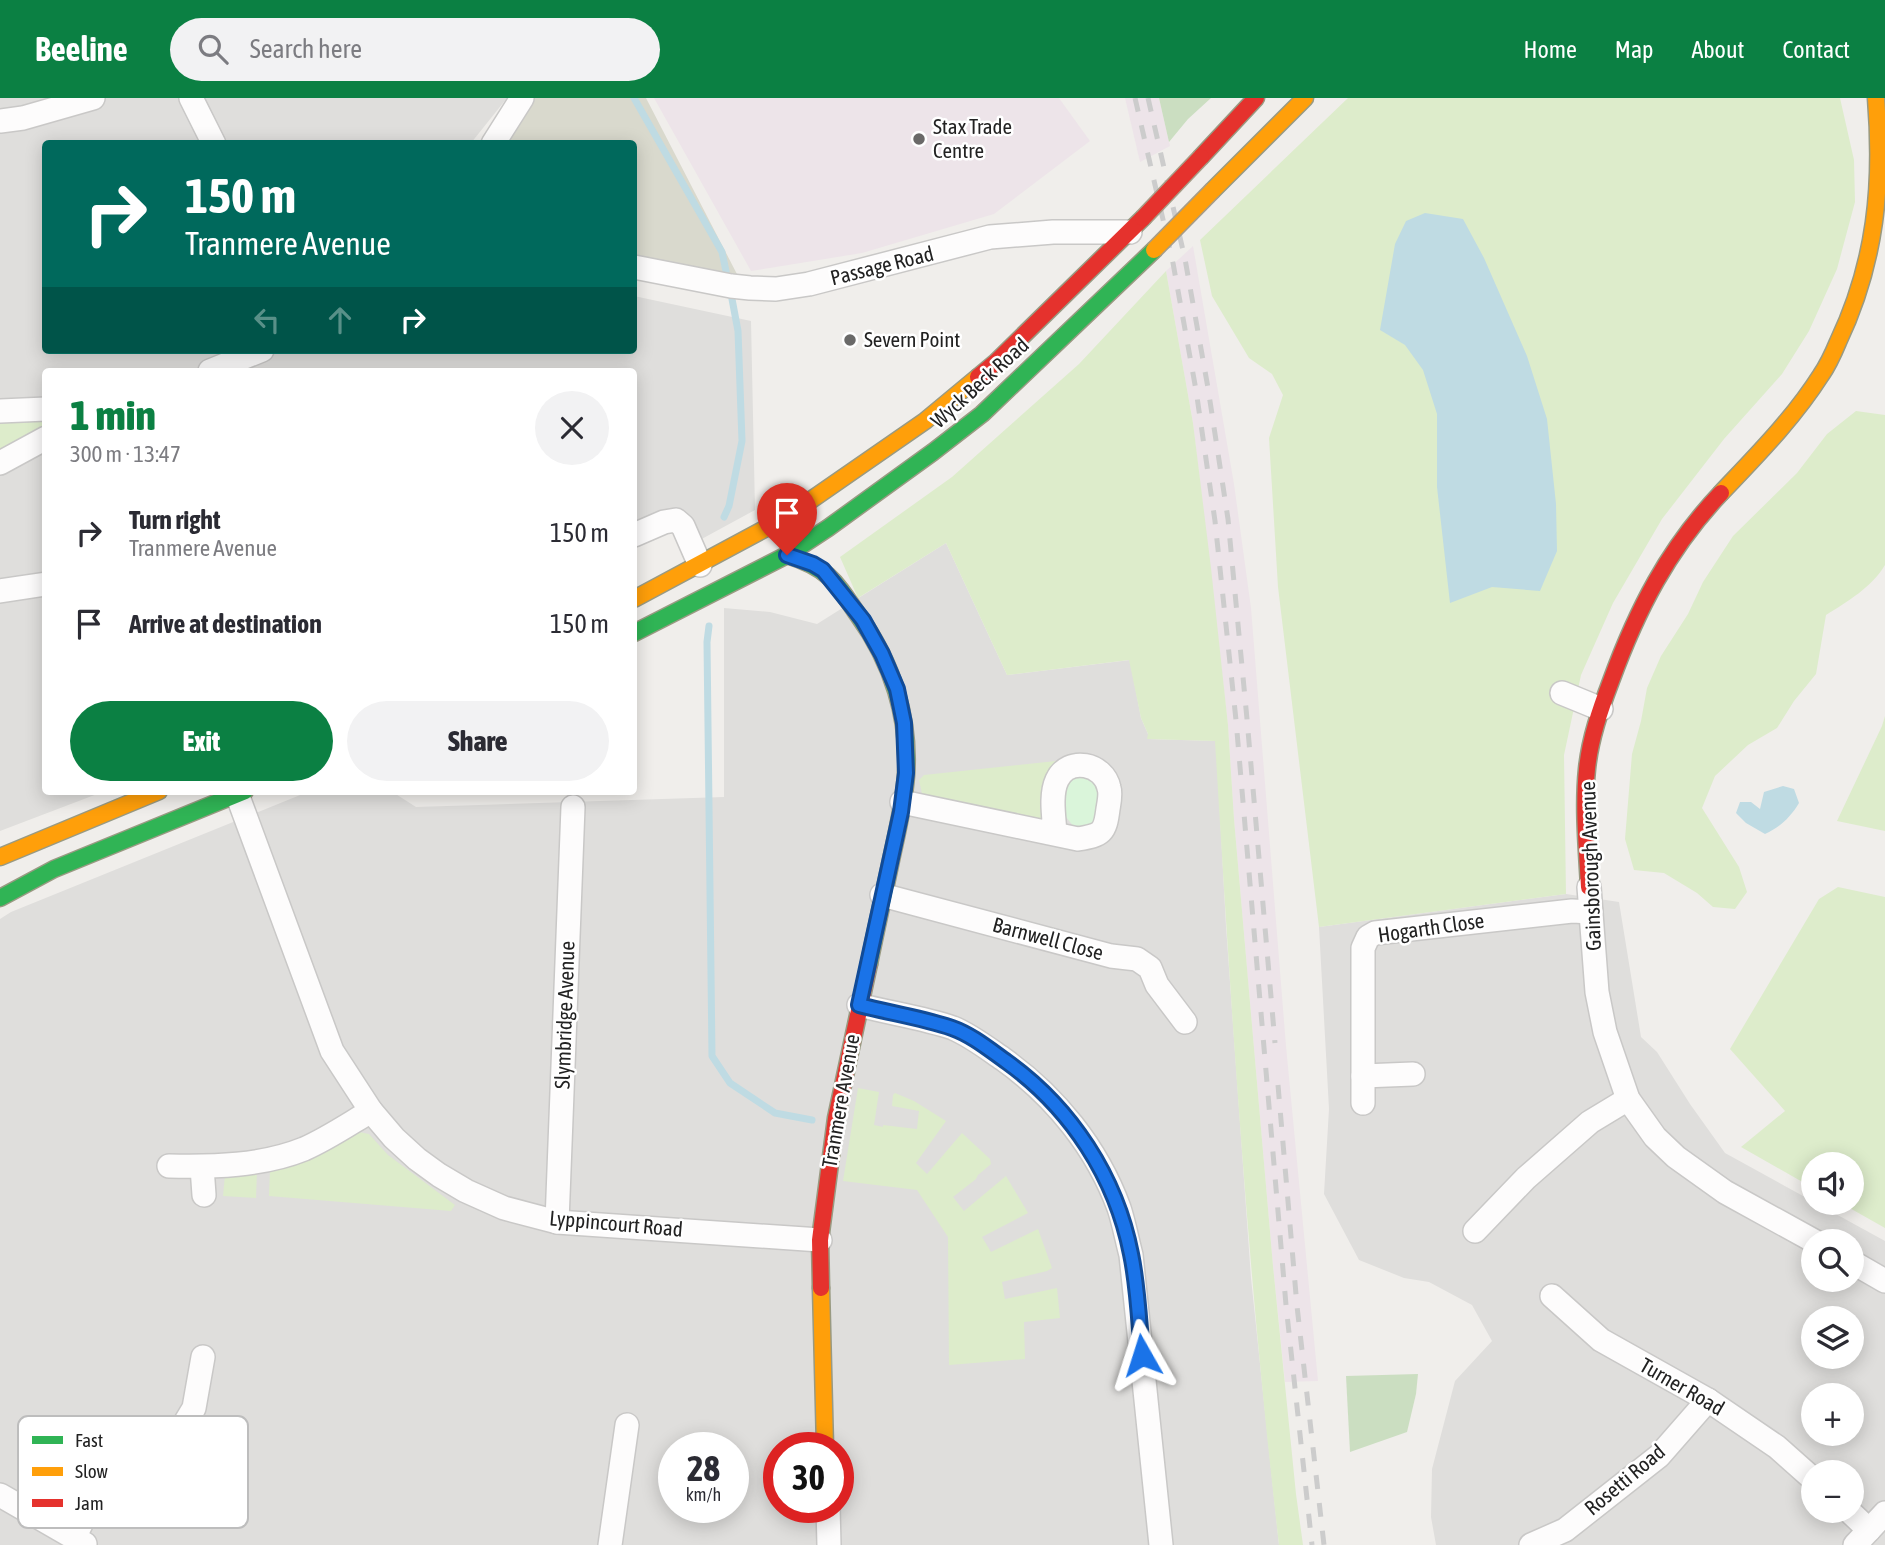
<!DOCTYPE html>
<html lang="en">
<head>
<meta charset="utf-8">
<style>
  :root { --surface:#fff; --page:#f2f2f3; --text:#2b2b33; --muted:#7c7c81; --accent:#0b8043 }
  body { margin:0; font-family:"Asap Condensed",sans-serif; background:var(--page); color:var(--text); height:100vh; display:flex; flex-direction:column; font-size:26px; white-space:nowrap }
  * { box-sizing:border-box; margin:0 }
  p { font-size:23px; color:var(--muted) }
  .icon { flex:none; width:38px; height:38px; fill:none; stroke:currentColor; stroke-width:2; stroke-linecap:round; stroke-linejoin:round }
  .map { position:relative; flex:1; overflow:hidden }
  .side { position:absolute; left:42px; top:270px; width:595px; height:427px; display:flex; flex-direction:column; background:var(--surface); border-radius:7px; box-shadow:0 4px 18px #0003 }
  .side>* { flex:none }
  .hud { position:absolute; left:42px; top:42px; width:595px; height:214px; border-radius:7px; box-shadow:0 4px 18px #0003; background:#00695c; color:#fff; overflow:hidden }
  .buttons { position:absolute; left:1801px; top:1054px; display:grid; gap:14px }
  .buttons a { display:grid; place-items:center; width:63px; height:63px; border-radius:50%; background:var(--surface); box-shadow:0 4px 18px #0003; font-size:35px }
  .speed { position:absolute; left:658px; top:1334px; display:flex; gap:14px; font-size:35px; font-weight:700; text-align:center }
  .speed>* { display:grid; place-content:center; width:91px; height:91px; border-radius:50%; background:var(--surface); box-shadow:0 4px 18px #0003; line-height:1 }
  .speed small { font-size:18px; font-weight:400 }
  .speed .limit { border:10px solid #d22; background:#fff; color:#111 }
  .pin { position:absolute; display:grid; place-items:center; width:60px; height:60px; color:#fff; margin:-72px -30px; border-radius:50% 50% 50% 0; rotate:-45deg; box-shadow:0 0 7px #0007 }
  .pin .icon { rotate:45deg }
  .me { position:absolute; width:77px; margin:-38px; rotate:354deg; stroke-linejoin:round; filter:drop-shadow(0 0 5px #0008) }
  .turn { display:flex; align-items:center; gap:24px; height:147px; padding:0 28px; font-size:32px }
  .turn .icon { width:91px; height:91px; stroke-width:2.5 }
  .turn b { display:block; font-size:49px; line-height:60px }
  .lanes { display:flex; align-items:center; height:66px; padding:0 28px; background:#0003; justify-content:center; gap:35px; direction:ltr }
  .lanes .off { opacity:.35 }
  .round { display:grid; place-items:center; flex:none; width:74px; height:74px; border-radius:37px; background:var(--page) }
  .head { display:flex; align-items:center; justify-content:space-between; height:119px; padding:0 28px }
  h1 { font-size:42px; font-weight:800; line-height:52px; color:var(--accent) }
  .action { display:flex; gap:14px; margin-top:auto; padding:14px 28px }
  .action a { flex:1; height:80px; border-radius:42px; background:var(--accent); color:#fff; font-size:28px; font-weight:800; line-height:80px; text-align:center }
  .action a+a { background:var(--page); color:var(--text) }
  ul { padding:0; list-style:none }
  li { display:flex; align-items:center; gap:21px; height:91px; padding:0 28px }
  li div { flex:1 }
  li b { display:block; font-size:26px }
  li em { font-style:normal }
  header { display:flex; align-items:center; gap:42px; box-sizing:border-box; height:98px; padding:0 35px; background:var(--accent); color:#fff }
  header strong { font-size:33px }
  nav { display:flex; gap:38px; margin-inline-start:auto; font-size:24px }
  .search { width:490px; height:63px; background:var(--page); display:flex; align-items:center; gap:18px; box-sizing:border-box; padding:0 24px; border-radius:38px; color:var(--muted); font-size:26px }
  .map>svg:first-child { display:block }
</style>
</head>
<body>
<header>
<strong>Beeline</strong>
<div class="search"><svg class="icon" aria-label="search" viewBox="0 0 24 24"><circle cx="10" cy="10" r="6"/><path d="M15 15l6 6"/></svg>Search here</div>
<nav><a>Home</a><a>Map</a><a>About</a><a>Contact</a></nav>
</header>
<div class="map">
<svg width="1885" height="1447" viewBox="0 0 1885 1447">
  <rect width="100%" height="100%" fill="#f0eeeb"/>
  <g fill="#dfdedc" fill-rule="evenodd">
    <polygon points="0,0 507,0 471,45 46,46 46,252 634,252 634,198 751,223 755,412 698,443 684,412 634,432 634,273 46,273 46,693 105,693 0,733"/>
    <path d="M946 445 1007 577 1130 562 1141 620 1148 636V641L1216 643 1226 828 1251 1180 1279 1447H0V821L11 814 310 693H391L416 709 724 699V510L770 514 817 526ZM674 1349H733V1409H674ZM779 1349H838V1409H779Z"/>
    <path d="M1566 796 1619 804 1641 939 1657 954 1690 1006 1725 1055 1885 1143V1447H1436L1431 1419 1432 1371 1455 1283 1492 1243 1472 1207 1429 1184 1404 1180 1359 1162 1324 1096 1329 1011 1319 829ZM1813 1143H1852V1181H1813ZM1813 1220H1852V1258H1813ZM1813 1297H1852V1335H1813ZM1813 1374H1852V1412H1813Z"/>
  </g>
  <g fill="#ede4e9">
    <polygon points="654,0 1059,0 1090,43 994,116 862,155 751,173"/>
    <polygon points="1125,0 1159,0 1170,48 1140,64"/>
    <polygon points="1193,148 1234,386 1251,510 1286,948 1318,1283 1285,1284 1273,1168 1234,721 1228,627 1193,325 1166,173"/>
  </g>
  <polygon fill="#d9d9cd" points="533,0 646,0 739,180 634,158 634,46 505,46"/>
  <g fill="#ddeccb">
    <polygon points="1348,0 1840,0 1854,62 1855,104 1837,171 1809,233 1782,276 1724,341 1662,421 1613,505 1581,577 1564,657 1566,796 1319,829 1278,489 1269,340 1283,297 1272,276 1249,260 1212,198 1200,142"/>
    <path d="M1166 173 1193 325 1211 470 1228 627 1234 721 1273 1168 1296 1396 1303 1447H1279C1248 1180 1231 912 1215 643L1147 641 1148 636 1141 620 1129 562 1007 577 946 445 858 500 840 459 952 379 1079 266Z"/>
    <path d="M1856 313 1885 317V467C1872 489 1847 504 1826 517L1816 576 1794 603 1777 630 1748 647 1715 678 1702 710 1739 769 1747 794 1735 811 1713 809 1697 795 1664 775 1634 772 1625 741 1632 656 1641 623 1647 590 1661 558 1688 516 1703 484 1733 438 1797 375 1827 336Z"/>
    <polygon points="45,322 45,329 0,352 0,325"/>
    <polygon points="1885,618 1885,733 1837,723 1882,628"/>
    <polygon points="1056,663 1042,695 1041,723 926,704 927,698 922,696 919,682 924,677"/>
    <polygon points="1838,789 1885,799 1885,1130 1839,1104 1852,1104 1852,1066 1813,1066 1813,1090 1741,1049 1785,1013 1730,951 1819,801"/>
    <polygon points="858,990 879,994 874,1027 883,1029 883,1027 917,1031 919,1013 892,1008 893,997 895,995 914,1003 946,1023 916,1065 927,1076 962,1035 990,1061 991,1066 978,1077 976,1081 953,1099 964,1113 1006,1078 1028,1115 982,1139 991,1154 1038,1131 1052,1170 1047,1173 1002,1184 1005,1201 1057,1190 1060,1220 1024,1224 1025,1261 949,1267 948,1139 917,1092 843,1083"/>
    <polygon points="359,1034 369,1036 388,1057 455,1107 451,1113 269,1098 270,1071 283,1070"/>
    <polygon points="257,1073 256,1100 223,1098 225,1077"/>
  </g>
  <g fill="#cbdec1">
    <polygon points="1159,0 1211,0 1188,21 1169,44"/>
    <polygon points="1418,1276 1416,1296 1407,1334 1350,1354 1346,1278"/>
  </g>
  <polygon fill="#daf5da" points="1075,677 1090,677 1098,688 1096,719 1090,729 1074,729 1066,719 1066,687"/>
  <g fill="#bfdbe3">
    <polygon points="1425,115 1463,121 1484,160 1527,258 1547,321 1556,406 1557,453 1540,493 1492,489 1450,505 1437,389 1437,316 1423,272 1405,247 1380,232 1395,146 1406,123"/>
    <path d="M1783 688 1794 691 1799 705C1790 720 1780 729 1765 736L1746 725 1736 715 1740 704H1751L1760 711 1764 694Z"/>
  </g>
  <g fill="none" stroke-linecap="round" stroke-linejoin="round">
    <g stroke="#bfdbe3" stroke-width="7">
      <polyline points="634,0 722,154 726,173"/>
      <polyline points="724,419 729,408 742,343 738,233 732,201"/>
      <polyline points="709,528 707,544 712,958 730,985 775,1015 812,1022"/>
    </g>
    <g stroke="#c9c8c7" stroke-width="26">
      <g id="street">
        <polyline points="191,0 214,46"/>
        <polyline points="0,23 23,20 93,0"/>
        <polyline points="493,46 522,0"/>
        <polyline points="634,169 731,188 750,190 776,191 809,186 990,139 1053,134 1130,134"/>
        <polyline points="210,273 262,252"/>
        <polyline points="0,313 46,311"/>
        <polyline points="0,365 46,340"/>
        <polyline points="634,437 664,424 676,422 683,428 700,467"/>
        <polyline points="0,493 46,486"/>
        <polyline points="1562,595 1601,611"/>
        <polyline points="237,696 332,953 371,1013 394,1040 417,1061 439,1077 466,1093 504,1110 557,1124 820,1142"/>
        <path d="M902 704 1078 741C1102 737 1105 735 1108 711 1109 705 1111 696 1109 690 1104 665 1068 658 1057 682 1050 697 1054 719 1055 735"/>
        <polyline points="1589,789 1597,894 1605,934 1628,1001 1655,1039 1676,1059 1725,1094 1814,1143"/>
        <polyline points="882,797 1111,858 1137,861 1150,870 1157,887 1185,924"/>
        <path d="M859 907C889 915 924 920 953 930 970 937 987 950 1003 961 1055 998 1097 1050 1119 1110 1124 1125 1127 1142 1131 1157L1161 1447"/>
        <polyline points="1363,978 1413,976"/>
        <polyline points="1363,1005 1363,850 1368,839 1375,835 1572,813 1591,814"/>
        <path d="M169 1068C213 1069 262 1068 304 1051 327 1041 349 1026 371 1013"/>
        <polyline points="202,1069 204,1097"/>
        <polyline points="557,1124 573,709"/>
        <polyline points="1475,1133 1526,1080 1590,1024 1628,1001"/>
        <polyline points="1852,1164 1885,1183"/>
        <polyline points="1552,1198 1601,1242 1708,1302 1777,1349 1813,1381"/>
        <polyline points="0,1397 85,1446"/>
        <polyline points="828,1409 829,1447"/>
        <polyline points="1848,1412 1869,1432"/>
        <polyline points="74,1440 88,1412 100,1397 150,1360 182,1330 194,1310 203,1259"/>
        <polyline points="610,1447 627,1327"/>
        <polyline points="1531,1447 1565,1432 1659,1358 1708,1302"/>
        <polyline points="1855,1447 1885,1415"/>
      </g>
    </g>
    <g stroke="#999a82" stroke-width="19">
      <g id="fast">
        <path d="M787 457C828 470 835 483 858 517 892 564 910 620 906 677 904 706 897 734 891 762 884 796 876 831 869 866"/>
        <polyline points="634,535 787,457 828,430 933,354 982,316 1154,152"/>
        <polyline points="0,800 54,771 245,693"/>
      </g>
    </g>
    <g stroke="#999a82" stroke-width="19">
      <g id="slow">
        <polyline points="1213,92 1305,0"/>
        <path d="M1721 395C1756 358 1793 321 1821 277 1828 267 1833 256 1838 244 1876 164 1883 87 1876 0"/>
        <polyline points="634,501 785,420 925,323 978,279"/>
        <polyline points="0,759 159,693"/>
        <polyline points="821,1190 825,1349"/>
      </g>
    </g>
    <g stroke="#999a82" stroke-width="19">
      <g id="jam">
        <polyline points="1201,59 1256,0"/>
        <polyline points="978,279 996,264 1143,120"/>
        <path d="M1589 789C1587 750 1583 710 1587 671 1590 641 1600 612 1611 583 1637 512 1668 451 1721 395"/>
        <polyline points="821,1190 820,1142 836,1020 869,866"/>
      </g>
    </g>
    <use href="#street" stroke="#fdfcfc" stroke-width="23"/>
    <use href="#fast" stroke="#30b455" stroke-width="16"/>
    <use href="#slow" stroke="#ff9f0a" stroke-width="16"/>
    <use href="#jam" stroke="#e5322d" stroke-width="16"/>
    <g stroke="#ccc" stroke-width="5" stroke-dasharray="14 14" stroke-linecap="butt">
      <polyline points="1135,0 1173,165 1196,292 1215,423 1236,622 1286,1207 1312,1447"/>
      <polyline points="1148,0 1185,161 1208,290 1228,421 1247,621 1275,945"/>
      <polyline points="1278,987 1297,1208 1324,1447"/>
    </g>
    <g stroke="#a79c86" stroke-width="19" stroke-linecap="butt">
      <polyline id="slow-bridge" points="1154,152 1213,92"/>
    </g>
    <g stroke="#a79c86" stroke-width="19" stroke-linecap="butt">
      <polyline id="jam-bridge" points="1143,120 1201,59"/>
    </g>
    <use href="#slow-bridge" stroke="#ff9f0a" stroke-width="16"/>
    <use href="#jam-bridge" stroke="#e5322d" stroke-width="16"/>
  </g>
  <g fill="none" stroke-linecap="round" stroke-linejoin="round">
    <g stroke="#114b97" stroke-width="18">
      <path id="route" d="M787 457 813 466 823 472 863 522 882 556 897 591 904 625 906 675 901 714 859 907C890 915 923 920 952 930 972 937 990 952 1007 964 1071 1010 1116 1079 1131 1156 1138 1189 1139 1223 1142 1257"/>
    </g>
    <use href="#route" stroke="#1a73e8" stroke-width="12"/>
  </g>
  <g fill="#6a6968" stroke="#fff" stroke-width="2.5">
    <circle cx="919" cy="41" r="7"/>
    <circle cx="850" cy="242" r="7"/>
  </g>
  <g text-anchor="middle" stroke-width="5" stroke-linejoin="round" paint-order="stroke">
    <g font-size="21" fill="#222" stroke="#fff" text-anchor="start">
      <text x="933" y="36">Stax Trade<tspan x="933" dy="24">Centre</tspan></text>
      <text x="864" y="249">Severn Point</text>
    </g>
    <g font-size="21" fill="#222" stroke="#fff">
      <text transform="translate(882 168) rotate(-14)" y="7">Passage Road</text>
      <text transform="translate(980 285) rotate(-42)" y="7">Wyck Beck Road</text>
      <text transform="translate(1591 768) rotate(-92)" y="7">Gainsborough Avenue</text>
      <text transform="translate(1431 830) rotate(-8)" y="7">Hogarth Close</text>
      <text transform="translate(1048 841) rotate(15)" y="7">Barnwell Close</text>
      <text transform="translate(565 917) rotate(-88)" y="7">Slymbridge Avenue</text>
      <text transform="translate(841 1003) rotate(-80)" y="7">Tranmere Avenue</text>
      <text transform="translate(616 1126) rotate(5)" y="7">Lyppincourt Road</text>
      <text transform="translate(1682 1289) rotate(30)" y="7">Turner Road</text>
      <text transform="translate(1625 1382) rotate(-40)" y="7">Rosetti Road</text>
    </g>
  </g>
  <rect x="18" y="1318" width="230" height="112" rx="10" fill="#fff" stroke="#bdbdbd" stroke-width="2"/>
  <rect x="32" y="1338" width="31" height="8" fill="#30b455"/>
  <rect x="32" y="1369" width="31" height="9" fill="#ff9f0a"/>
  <rect x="32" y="1401" width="31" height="8" fill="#e5322d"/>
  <g font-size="19" fill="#222">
    <text x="75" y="1349">Fast</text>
    <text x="75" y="1380">Slow</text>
    <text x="75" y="1412">Jam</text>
  </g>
</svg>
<div class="buttons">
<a><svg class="icon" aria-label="sound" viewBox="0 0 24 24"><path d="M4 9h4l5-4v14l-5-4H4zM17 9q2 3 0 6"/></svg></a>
<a><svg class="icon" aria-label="search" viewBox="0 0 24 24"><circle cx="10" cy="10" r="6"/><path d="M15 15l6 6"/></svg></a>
<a><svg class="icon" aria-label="layers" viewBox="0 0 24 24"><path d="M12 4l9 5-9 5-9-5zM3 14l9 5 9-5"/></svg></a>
<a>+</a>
<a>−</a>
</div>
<div class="speed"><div>28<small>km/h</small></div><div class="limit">30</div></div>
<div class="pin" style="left:787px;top:457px;background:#d93025"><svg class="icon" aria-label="arrive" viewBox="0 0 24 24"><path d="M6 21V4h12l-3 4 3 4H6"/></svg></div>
<svg class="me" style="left:1142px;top:1257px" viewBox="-20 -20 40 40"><path d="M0-17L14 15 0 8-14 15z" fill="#1a73e8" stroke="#fff" stroke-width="4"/></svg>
<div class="hud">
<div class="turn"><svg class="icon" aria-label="right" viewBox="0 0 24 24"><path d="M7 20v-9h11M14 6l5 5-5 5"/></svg><div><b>150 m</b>Tranmere Avenue</div></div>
<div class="lanes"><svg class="icon off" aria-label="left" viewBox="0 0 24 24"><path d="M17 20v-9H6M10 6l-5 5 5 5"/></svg><svg class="icon off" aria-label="ahead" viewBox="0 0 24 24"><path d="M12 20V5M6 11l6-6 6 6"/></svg><svg class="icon" aria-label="right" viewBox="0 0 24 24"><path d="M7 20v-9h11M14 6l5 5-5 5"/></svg></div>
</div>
<section class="side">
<div class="head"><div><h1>1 min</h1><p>300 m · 13:47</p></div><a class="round"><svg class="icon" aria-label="close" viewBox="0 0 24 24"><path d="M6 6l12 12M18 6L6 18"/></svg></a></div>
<ul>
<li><svg class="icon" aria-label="right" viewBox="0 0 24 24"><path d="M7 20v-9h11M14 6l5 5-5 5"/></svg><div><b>Turn right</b><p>Tranmere Avenue</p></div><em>150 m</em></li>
<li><svg class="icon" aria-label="arrive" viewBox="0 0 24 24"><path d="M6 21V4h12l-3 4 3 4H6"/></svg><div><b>Arrive at destination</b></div><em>150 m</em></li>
</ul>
<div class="action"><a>Exit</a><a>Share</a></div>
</section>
</div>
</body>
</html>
